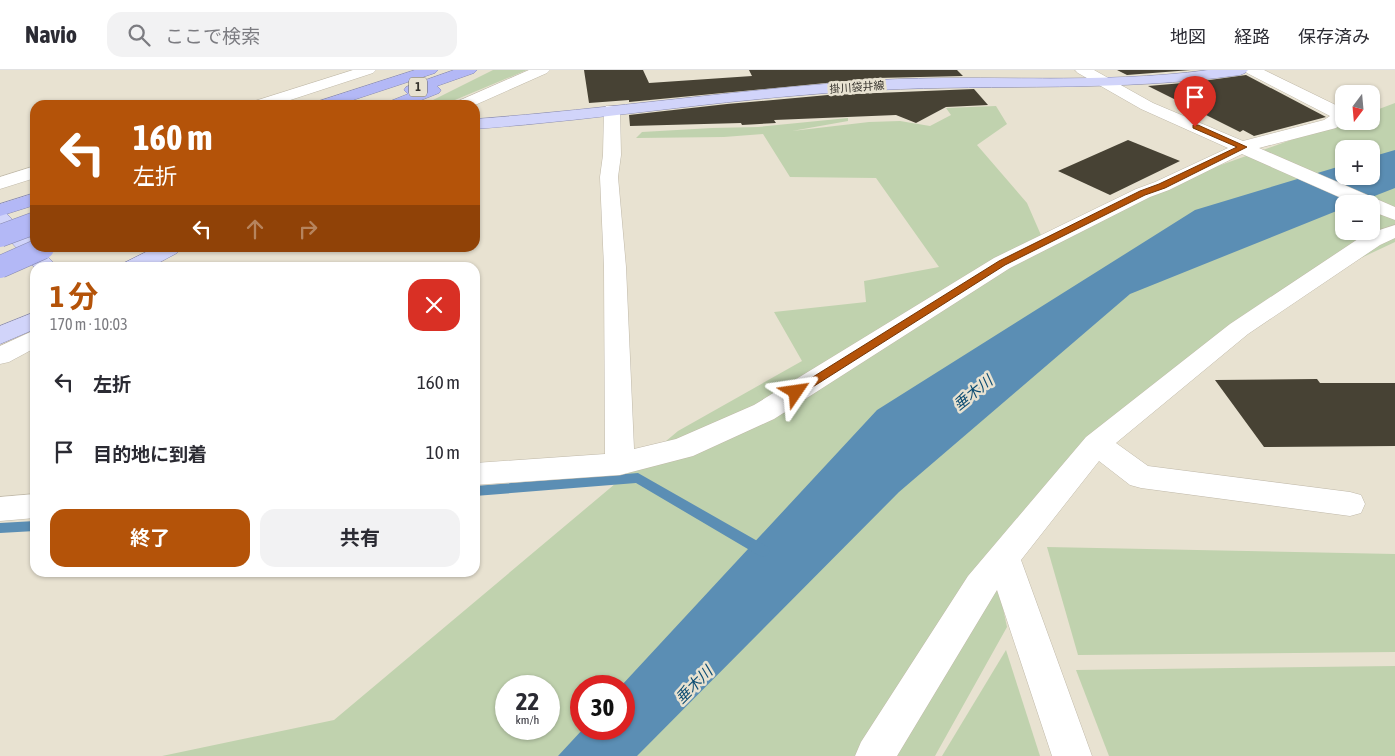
<!DOCTYPE html>
<html lang="ja">
<head>
<meta charset="utf-8">
<style>
  :root { --surface:#fff; --page:#f2f2f3; --text:#2b2b33; --muted:#7c7c81; --line:#e1e1e2; --accent:#b45309 }
  body { margin:0; font-family:"Asap Condensed","Noto Sans JP",sans-serif; background:var(--page); color:var(--text); height:100vh; display:flex; flex-direction:column; font-size:19px; white-space:nowrap }
  * { box-sizing:border-box; margin:0 }
  p { font-size:16px; color:var(--muted) }
  .icon { flex:none; width:28px; height:28px; fill:none; stroke:currentColor; stroke-width:2; stroke-linecap:round; stroke-linejoin:round }
  .map { position:relative; flex:1; overflow:hidden }
  .side { position:absolute; left:30px; top:192px; width:450px; height:315px; display:flex; flex-direction:column; background:var(--surface); border-radius:15px; box-shadow:0 1px 4px #0004 }
  .side>* { flex:none }
  .banner { position:absolute; left:30px; top:30px; width:450px; height:152px; border-radius:15px; box-shadow:0 1px 4px #0004; background:#b45309; color:#fff; overflow:hidden }
  .needle { width:32px; rotate:196deg }
  .controls { position:absolute; left:1335px; top:15px; display:grid; gap:10px }
  .controls a { display:grid; place-items:center; width:45px; height:45px; border-radius:10px; background:var(--surface); box-shadow:0 1px 4px #0004; font-size:25px }
  .speed { position:absolute; left:495px; top:605px; display:flex; gap:10px; font-size:25px; font-weight:700; text-align:center }
  .speed>* { display:grid; place-content:center; width:65px; height:65px; border-radius:50%; background:var(--surface); box-shadow:0 1px 4px #0004; line-height:1 }
  .speed small { font-size:12px; font-weight:400 }
  .speed .limit { border:8px solid #d22; background:#fff; color:#111 }
  .pin { position:absolute; display:grid; place-items:center; width:42px; height:42px; color:#fff; margin:-51px -21px; border-radius:50% 50% 50% 0; rotate:-45deg; box-shadow:0 0 5px #0007 }
  .pin .icon { rotate:45deg }
  .me { position:absolute; width:55px; margin:-28px; rotate:58deg; stroke-linejoin:round; filter:drop-shadow(0 0 4px #0008) }
  .turn { display:flex; align-items:center; gap:18px; height:105px; padding:0 20px; font-size:22px }
  .turn .icon { width:65px; height:65px; stroke-width:2.5 }
  .turn b { display:block; font-size:35px; line-height:42px }
  .lanes { display:flex; align-items:center; height:48px; padding:0 20px; background:#0003; justify-content:center; gap:25px; direction:ltr }
  .lanes .off { opacity:.35 }
  .round { display:grid; place-items:center; flex:none; width:52px; height:52px; border-radius:15px; background:var(--page) }
  .headline { display:flex; align-items:center; justify-content:space-between; height:85px; padding:0 20px }
  h1 { font-size:30px; font-weight:700; line-height:38px; color:var(--accent) }
  .button { display:flex; gap:10px; margin-top:auto; padding:10px 20px }
  .button a { flex:1; height:58px; border-radius:15px; background:var(--accent); color:#fff; font-size:20px; font-weight:700; line-height:58px; text-align:center }
  .button a+a { background:var(--page); color:var(--text) }
  ul { padding:0; list-style:none }
  li { display:flex; align-items:center; gap:15px; height:70px; padding:0 20px }
  li div { flex:1 }
  li b { display:block; font-size:19px }
  li em { font-style:normal }
  header { display:flex; align-items:center; gap:30px; box-sizing:border-box; height:70px; padding:0 25px; background:var(--surface); border-bottom:1px solid var(--line) }
  header strong { font-size:24px }
  nav { display:flex; gap:28px; margin-inline-start:auto; font-size:18px }
  .search { width:350px; height:45px; background:var(--page); display:flex; align-items:center; gap:12px; box-sizing:border-box; padding:0 18px; border-radius:15px; color:var(--muted); font-size:19px }
  .map>svg:first-child { display:block }
</style>
</head>
<body>
<header>
<strong>Navio</strong>
<div class="search"><svg class="icon" aria-label="search" viewBox="0 0 24 24"><circle cx="10" cy="10" r="6"/><path d="M15 15l6 6"/></svg>ここで検索</div>
<nav><a>地図</a><a>経路</a><a>保存済み</a></nav>
</header>
<div class="map">
<svg width="1395" height="686" viewBox="0 0 1395 686">
  <rect width="100%" height="100%" fill="#e8e2d1"/>
  <g fill="#c0d2ae" fill-rule="evenodd">
    <polygon points="493,0 527,0 443,35 423,35"/>
    <path d="M1395 33V172L1310 212 1096 374 991 481 1007 557 935 686H162L334 650 678 361 802 291 774 242 866 232 864 211 939 197 876 108 790 107 763 64 724 67 636 68 642 62 712 58 758 57 848 48V51L792 61 869 52 900 51 930 56 951 45 946 38 996 36 1007 54 977 75 1027 133 1044 172 1162 116 1344 51H1371V42ZM1344 79H1371V106H1344ZM1344 134H1371V161H1344ZM506 616H549V659H506ZM581 616H624V659H581Z"/>
    <polygon points="1047,477 1395,484 1395,582 1078,585"/>
    <polygon points="1006,580 1040,686 942,686"/>
    <polygon points="1395,596 1395,686 1109,686 1076,600"/>
  </g>
  <polygon fill="#5b8eb4" points="1395,80 1395,118 1354,134 1344,134 1344,138 1130,224 899,422 637,686 558,686 583,659 624,659 624,616 621,616 877,340 1195,140 1344,95 1344,106 1371,106 1371,87"/>
  <g fill="none" stroke-linecap="round" stroke-linejoin="round">
    <g fill="#5b8eb4" fill-rule="evenodd">
      <polygon points="638,403 768,477 770,481 768,485 763,487 758,485 636,413 475,426 475,416"/>
      <polygon points="35,451 35,461 0,463 0,453"/>
    </g>
  </g>
  <g fill="#474234">
    <polygon points="584,0 643,0 649,13 752,6 749,0 957,0 963,6 877,8 629,32 629,30 589,33"/>
    <polygon points="1117,0 1191,0 1127,5"/>
    <polygon points="1246,5 1326,47 1254,66 1243,60 1240,62 1148,16 1195,12"/>
    <polygon points="974,19 988,35 946,37 916,53 896,45 774,50 776,53 742,55 741,53 630,56 629,45 727,34 828,25"/>
    <polygon points="1128,70 1180,91 1110,125 1058,101"/>
    <polygon points="1317,309 1320,313 1395,313 1395,376 1264,377 1215,310"/>
  </g>
  <g fill="none" stroke-linecap="round" stroke-linejoin="round">
    <g stroke="#c0b9a9" stroke-width="1">
      <g id="minor">
        <polygon points="353,0 376,0 373,3 275,35 250,35 252,32"/>
        <polygon points="529,0 550,0 547,3 475,35 454,35 456,32"/>
        <polygon points="1075,0 1094,0 1153,33 1243,71 1324,50 1330,46 1247,3 1244,0 1264,0 1344,39 1344,51 1336,58 1259,78 1395,137 1395,150 1371,141 1371,134 1355,134 1242,84 1169,120 1150,127 1010,198 774,349 693,386 620,405 475,415 475,393 605,384 604,197 600,107 603,85 604,40 606,36 618,36 620,40 621,85 618,107 626,197 634,379 676,369 754,335 994,188 1136,119 1155,112 1228,78 1141,39 1078,3"/>
        <polygon points="35,96 35,108 0,119 0,107"/>
        <polygon points="1395,155 1395,168 1380,175 1248,264 1116,373 1148,396 1350,422 1361,425 1365,434 1361,443 1350,446 1141,418 1130,415 1099,391 1021,490 1092,686 1052,686 997,520 897,686 855,686 861,672 968,506 1086,367 1230,254 1364,165"/>
        <polygon points="35,260 35,278 9,292 0,294 0,276"/>
        <polygon points="35,424 35,448 0,451 0,427"/>
      </g>
    </g>
    <g stroke="#8789af" stroke-width="1">
      <g id="major">
        <path d="M1208 0H1248L1245 3 1240 5C1120 22 999 14 878 20 743 26 610 49 475 59V49C609 39 742 19 877 10 987 4 1098 15 1208 0Z"/>
        <polygon points="0,142 7,144 35,173 35,178 40,178 58,198 35,198 0,160"/>
        <polygon points="154,178 180,178 177,183 149,198 121,198 124,193"/>
        <polygon points="35,242 35,259 0,274 0,256"/>
      </g>
    </g>
    <g stroke="#8789af" stroke-width="1">
      <g id="highway">
        <polygon points="415,0 438,0 435,3 338,35 314,35 316,32"/>
        <polygon points="454,0 477,0 474,3 437,16 441,20 439,23 409,35 386,35 388,32 408,24 404,20 406,17"/>
        <polygon points="35,123 35,135 0,146 0,134"/>
      </g>
    </g>
    <use href="#minor" fill="#fff" fill-rule="evenodd"/>
    <use href="#major" fill="#d1d4fa" fill-rule="evenodd"/>
    <use href="#highway" fill="#b3b8f6" fill-rule="evenodd"/>
    <g stroke="#8789af" stroke-width="23" stroke-linecap="butt">
      <g id="highway-bridge">
        <polyline points="0,166 35,153"/>
        <polyline points="0,197 43,178"/>
      </g>
    </g>
    <use href="#highway-bridge" stroke="#b3b8f6" stroke-width="22"/>
  </g>
  <polygon fill="#b45309" stroke="#753606" points="1193,55 1198,55 1247,77 1165,118 1145,125 1005,195 800,325 792,325 790,322 792,320 999,191 1140,121 1159,114 1237,77 1193,58"/>
  <g text-anchor="middle" stroke-width="5" stroke-linejoin="round" paint-order="stroke">
    <g font-size="11" fill="#34312b" stroke="#e8e2d1">
      <text transform="translate(857 17) rotate(-4)" y="4">掛川袋井線</text>
    </g>
    <rect fill="#e8e2d1" stroke="#6a665d" stroke-width="1" x="409" y="7.5" width="18" height="19" rx="4"/>
    <g font-size="12" font-weight="bold" fill="#34312b">
      <text x="418" y="21">1</text>
    </g>
    <g font-size="15" font-style="italic" fill="#0d4c72" stroke="#e8e2d1">
      <text transform="translate(973 323) rotate(-39)" y="5">垂木川</text>
      <text transform="translate(694 615) rotate(-45)" y="5">垂木川</text>
    </g>
  </g>
</svg>
<div class="controls">
<a><svg class="needle" viewBox="-14 -14 28 28"><path d="M0-13l5 13h-10z" fill="#e53935"/><path d="M0 13l5-13h-10z" fill="#7c7c81"/></svg></a>
<a>+</a>
<a>−</a>
</div>
<div class="speed"><div>22<small>km/h</small></div><div class="limit">30</div></div>
<div class="pin" style="left:1195px;top:57px;background:#d93025"><svg class="icon" aria-label="arrive" viewBox="0 0 24 24"><path d="M6 21V4h12l-3 4 3 4H6"/></svg></div>
<svg class="me" style="left:796px;top:322px" viewBox="-20 -20 40 40"><path d="M0-17L14 15 0 8-14 15z" fill="#b45309" stroke="#fff" stroke-width="4"/></svg>
<div class="banner">
<div class="turn"><svg class="icon" aria-label="left" viewBox="0 0 24 24"><path d="M17 20v-9H6M10 6l-5 5 5 5"/></svg><div><b>160 m</b>左折</div></div>
<div class="lanes"><svg class="icon" aria-label="left" viewBox="0 0 24 24"><path d="M17 20v-9H6M10 6l-5 5 5 5"/></svg><svg class="icon off" aria-label="ahead" viewBox="0 0 24 24"><path d="M12 20V5M6 11l6-6 6 6"/></svg><svg class="icon off" aria-label="right" viewBox="0 0 24 24"><path d="M7 20v-9h11M14 6l5 5-5 5"/></svg></div>
</div>
<section class="side">
<div class="headline"><div><h1>1 分</h1><p>170 m · 10:03</p></div><a class="round" style="background:#d93025;color:#fff"><svg class="icon" aria-label="close" viewBox="0 0 24 24"><path d="M6 6l12 12M18 6L6 18"/></svg></a></div>
<ul>
<li><svg class="icon" aria-label="left" viewBox="0 0 24 24"><path d="M17 20v-9H6M10 6l-5 5 5 5"/></svg><div><b>左折</b></div><em>160 m</em></li>
<li><svg class="icon" aria-label="arrive" viewBox="0 0 24 24"><path d="M6 21V4h12l-3 4 3 4H6"/></svg><div><b>目的地に到着</b></div><em>10 m</em></li>
</ul>
<div class="button"><a>終了</a><a>共有</a></div>
</section>
</div>
</body>
</html>
